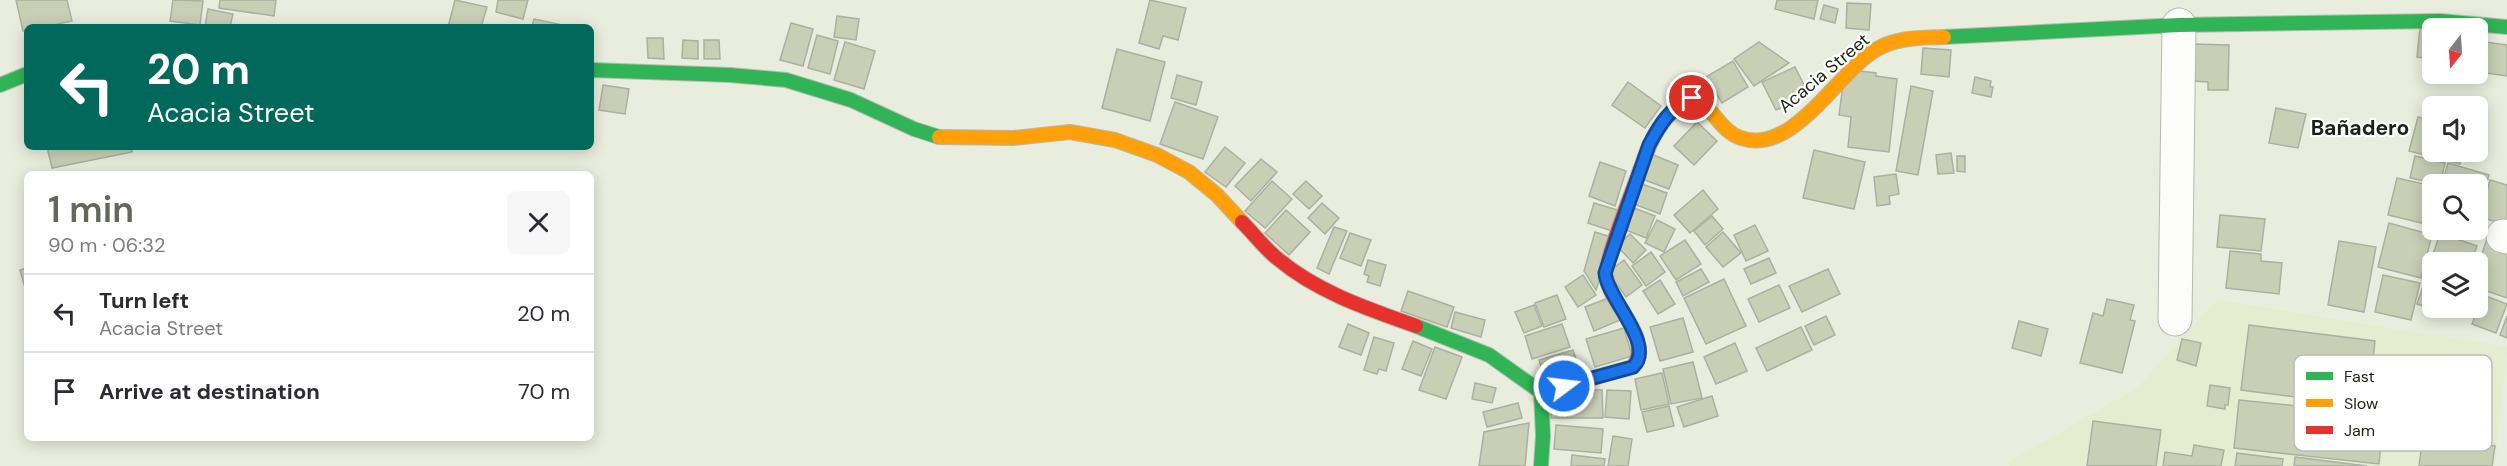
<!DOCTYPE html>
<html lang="en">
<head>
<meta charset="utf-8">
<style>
  :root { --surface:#fff; --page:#f7f7f7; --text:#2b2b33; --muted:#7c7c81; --line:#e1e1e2; --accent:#64685b }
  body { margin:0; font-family:"DM Sans",sans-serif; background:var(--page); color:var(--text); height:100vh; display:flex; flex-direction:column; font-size:22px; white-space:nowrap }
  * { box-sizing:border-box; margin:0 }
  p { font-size:20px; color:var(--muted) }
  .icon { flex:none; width:33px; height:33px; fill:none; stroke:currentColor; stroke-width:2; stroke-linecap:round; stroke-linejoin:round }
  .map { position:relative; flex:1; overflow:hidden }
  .drawer { position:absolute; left:24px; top:171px; width:570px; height:270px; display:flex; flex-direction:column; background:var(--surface); border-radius:9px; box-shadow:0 3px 15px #0003 }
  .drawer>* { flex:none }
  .banner { position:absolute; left:24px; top:24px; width:570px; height:126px; border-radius:9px; box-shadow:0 3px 15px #0003; background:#00695c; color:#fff; overflow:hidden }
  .needle { width:39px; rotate:197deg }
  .tools { position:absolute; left:2422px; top:18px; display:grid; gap:12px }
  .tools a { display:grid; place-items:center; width:66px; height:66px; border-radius:9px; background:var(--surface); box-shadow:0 3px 15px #0003; font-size:30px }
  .pin { position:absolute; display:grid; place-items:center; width:51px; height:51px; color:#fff; margin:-26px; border:3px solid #fff; border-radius:50%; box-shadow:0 2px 6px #0007 }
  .me { position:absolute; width:66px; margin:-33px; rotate:75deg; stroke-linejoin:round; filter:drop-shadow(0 0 4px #0008) }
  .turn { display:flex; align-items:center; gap:21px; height:126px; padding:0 24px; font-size:27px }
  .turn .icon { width:78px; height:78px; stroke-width:2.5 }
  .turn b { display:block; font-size:42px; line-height:51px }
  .round { display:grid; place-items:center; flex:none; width:63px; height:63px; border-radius:9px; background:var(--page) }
  .summary { display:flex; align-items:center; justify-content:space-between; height:102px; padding:0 24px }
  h1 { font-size:36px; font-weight:600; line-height:45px; color:var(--accent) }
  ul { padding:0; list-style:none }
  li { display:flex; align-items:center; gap:18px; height:78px; padding:0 24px; border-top:2px solid var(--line) }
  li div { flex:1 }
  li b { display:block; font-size:22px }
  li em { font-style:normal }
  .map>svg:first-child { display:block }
</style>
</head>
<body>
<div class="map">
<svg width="2507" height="466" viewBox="0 0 2507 466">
  <rect width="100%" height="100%" fill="#e8eddd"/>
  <polygon fill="#e5ecd0" points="2217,300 2507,347 2495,466 2009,466 2009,462 2137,388"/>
  <g fill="#c8cfb5" stroke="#acafa3" stroke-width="1.5">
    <polygon points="16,0 67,0 72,21 44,27 27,27 27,30 23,31"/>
    <polygon points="173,0 203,1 200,25 170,21"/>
    <polygon points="220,0 276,0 274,16 219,8"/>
    <polygon points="455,0 487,7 481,27 448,27"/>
    <polygon points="498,0 528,0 523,19 496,12"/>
    <polygon points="1150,0 1186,8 1178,40 1163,36 1159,49 1139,43"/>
    <polygon points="1777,0 1818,0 1814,19 1775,9"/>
    <polygon points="1847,3 1871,4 1869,30 1846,28"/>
    <polygon points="1824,5 1838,9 1835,23 1820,19"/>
    <polygon points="208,9 233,14 230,27 205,27"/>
    <polygon points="837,16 859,19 856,40 834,37"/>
    <polygon points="534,19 563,25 563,27 532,27"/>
    <polygon points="791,23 813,29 803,66 780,60"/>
    <polygon points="2420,27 2433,29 2433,59 2417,57"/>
    <polygon points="817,35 838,41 830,74 808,68"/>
    <polygon points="647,38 663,38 664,59 648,58"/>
    <polygon points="683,40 698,41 698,59 682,58"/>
    <polygon points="704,40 719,40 720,59 704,59"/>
    <polygon points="845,42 875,51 864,89 834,80"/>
    <polygon points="1759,42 1789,63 1754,86 1734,59"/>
    <polygon points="2485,42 2507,45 2507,76 2480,72"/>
    <polygon points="2193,44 2229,45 2228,90 2208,90 2208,82 2192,81"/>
    <polygon points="1923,48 1951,50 1949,77 1921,74"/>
    <polygon points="1117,49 1165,62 1150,121 1102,108"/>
    <polygon points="1733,61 1748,87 1722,103 1706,77"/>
    <polygon points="1795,67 1809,95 1776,110 1762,82"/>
    <polygon points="1852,70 1876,73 1876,76 1897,79 1889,152 1848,147 1851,117 1839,115 1843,85"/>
    <polygon points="1177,75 1202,82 1196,105 1171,98"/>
    <polygon points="1975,77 1991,81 1990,87 1993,87 1991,97 1972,93"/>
    <polygon points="1628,82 1661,106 1645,128 1612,105"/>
    <polygon points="603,85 629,89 625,114 599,110"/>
    <polygon points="1911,86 1933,91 1918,175 1896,171"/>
    <polygon points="1175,102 1218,117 1203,159 1160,144"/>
    <polygon points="2276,108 2306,114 2298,148 2269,143"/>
    <polygon points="2418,117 2433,121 2433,152 2463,152 2460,164 2409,151"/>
    <polygon points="1697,122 1717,141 1694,165 1674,146"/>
    <polygon points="47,147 131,147 132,152 52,168"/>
    <polygon points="1225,147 1245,163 1226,187 1205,172"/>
    <polygon points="1814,150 1865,162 1854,209 1803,198"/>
    <polygon points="1951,153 1954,173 1938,174 1936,155"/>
    <polygon points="1651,154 1678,165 1669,189 1642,179"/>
    <polygon points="1957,156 1965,156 1965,172 1957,171"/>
    <polygon points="2415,156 2445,163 2440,184 2410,178"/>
    <polygon points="1261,159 1277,172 1251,201 1235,186"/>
    <polygon points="1600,162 1626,171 1615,206 1589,196"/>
    <polygon points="2448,163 2489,175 2478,211 2478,184 2442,184"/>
    <polygon points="1896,174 1899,194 1889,196 1890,204 1877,206 1874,177"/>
    <polygon points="2397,178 2433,186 2433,213 2430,225 2388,215"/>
    <polygon points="2490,180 2507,185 2507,225 2480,217"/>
    <polygon points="1272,181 1292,199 1265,228 1245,211"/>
    <polygon points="1306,181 1322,196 1309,209 1293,194"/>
    <polygon points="1642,184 1667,193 1660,214 1634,204"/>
    <polygon points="1703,190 1718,209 1690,233 1674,215"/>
    <polygon points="1322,203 1339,218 1325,234 1308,218"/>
    <polygon points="1594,203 1621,211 1615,232 1588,223"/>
    <polygon points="1634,208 1655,216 1646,238 1626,230"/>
    <polygon points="1286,210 1310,232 1289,255 1265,233"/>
    <polygon points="2220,215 2265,219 2261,251 2217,247"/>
    <polygon points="1712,216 1723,229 1705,245 1694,231"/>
    <polygon points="1657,220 1675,229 1664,252 1645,243"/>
    <polygon points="2389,223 2432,235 2421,278 2378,267"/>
    <polygon points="1755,225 1768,251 1746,261 1734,235"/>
    <polygon points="1334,227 1347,231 1329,274 1317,268"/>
    <polygon points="1595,232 1614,238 1596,290 1584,271"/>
    <polygon points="1723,232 1741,253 1723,267 1706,247"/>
    <polygon points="1350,233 1371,240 1361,266 1340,258"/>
    <polygon points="2440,233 2477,246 2471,262 2433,262 2433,272 2428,270"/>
    <polygon points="1630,234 1646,250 1633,263 1617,246"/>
    <polygon points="1685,240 1701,264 1676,280 1660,256"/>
    <polygon points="2339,241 2376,247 2364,312 2328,305"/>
    <polygon points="2486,241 2507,248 2507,298 2478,288 2478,267"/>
    <polygon points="2230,251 2261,254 2261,261 2282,263 2279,294 2226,288"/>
    <polygon points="1651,252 1665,272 1646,286 1632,266"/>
    <polygon points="1769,258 1776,273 1751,284 1744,269"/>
    <polygon points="1368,260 1386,265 1380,286 1367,282 1369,276 1364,274"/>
    <polygon points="1624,260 1642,285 1626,297 1608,272"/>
    <polygon points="27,268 27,295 20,270"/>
    <polygon points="1701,269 1709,282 1683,296 1676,282"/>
    <polygon points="1828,269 1840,294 1802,312 1789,286"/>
    <polygon points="1583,275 1596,295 1578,307 1565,287"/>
    <polygon points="2383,275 2420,283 2411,320 2375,312"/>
    <polygon points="2427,275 2433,277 2433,308 2460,308 2456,317 2417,304"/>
    <polygon points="1724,279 1746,326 1706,344 1684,298"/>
    <polygon points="1660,280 1675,304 1658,314 1643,291"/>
    <polygon points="1779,285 1790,308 1759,322 1748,299"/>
    <polygon points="1408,291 1454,307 1447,327 1401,311"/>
    <polygon points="1557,295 1566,319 1544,327 1535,303"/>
    <polygon points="2483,295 2507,304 2496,333 2472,324"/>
    <polygon points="1611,297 1620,320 1594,331 1585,307"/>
    <polygon points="2107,299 2134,305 2130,320 2135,321 2122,373 2080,363 2093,313 2103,316"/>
    <polygon points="1534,305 1542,326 1524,333 1515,312"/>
    <polygon points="1455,312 1485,320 1481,337 1451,328"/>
    <polygon points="1826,316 1835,335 1814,345 1805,326"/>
    <polygon points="2507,316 2507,338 2500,335"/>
    <polygon points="1683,318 1693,352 1660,361 1650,327"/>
    <polygon points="2019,321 2048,329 2041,356 2012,348"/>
    <polygon points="1348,324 1369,333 1361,355 1339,347"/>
    <polygon points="1562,324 1570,347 1532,359 1525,336"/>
    <polygon points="2249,325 2375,341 2368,406 2241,390"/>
    <polygon points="1801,327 1812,350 1767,371 1756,348"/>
    <polygon points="1624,328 1632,356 1595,367 1586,339"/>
    <polygon points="1374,337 1394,343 1386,371 1379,369 1377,374 1364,370"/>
    <polygon points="2182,339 2201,343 2196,366 2177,360"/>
    <polygon points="1413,341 1432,349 1421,376 1402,369"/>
    <polygon points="1735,343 1747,371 1716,384 1704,357"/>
    <polygon points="1435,347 1462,357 1446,399 1419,390"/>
    <polygon points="1573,350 1580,372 1546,382 1539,360"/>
    <polygon points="1693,362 1702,398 1671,404 1663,369"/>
    <polygon points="1662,373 1669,404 1641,410 1635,379"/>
    <polygon points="1475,383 1496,388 1492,403 1472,399"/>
    <polygon points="2210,385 2230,388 2228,405 2225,405 2225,409 2207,406"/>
    <polygon points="1551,390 1602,390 1603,418 1551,418"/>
    <polygon points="1607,390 1631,391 1629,419 1605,417"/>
    <polygon points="1712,396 1718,416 1684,427 1677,407"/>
    <polygon points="2239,400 2384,415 2379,464 2234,448"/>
    <polygon points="1518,403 1522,418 1487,427 1483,412"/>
    <polygon points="1669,406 1674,426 1647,432 1642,412"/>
    <polygon points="2093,421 2161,430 2156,466 2087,466"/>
    <polygon points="1529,423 1525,466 1479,466 1484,432"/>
    <polygon points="1556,425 1603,429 1601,453 1554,449"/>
    <polygon points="1613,436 1632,439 1628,466 1608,466"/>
    <polygon points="2423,436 2495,446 2492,466 2419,466"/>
    <polygon points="2194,445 2224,450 2221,466 2163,466 2165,452 2192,456"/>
    <polygon points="2237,453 2283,459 2282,466 2235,466"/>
    <polygon points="1572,455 1605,459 1604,466 1571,466"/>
    <polygon points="2295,457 2367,466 2294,466"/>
  </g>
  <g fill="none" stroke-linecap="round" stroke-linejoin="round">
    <g stroke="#b6baae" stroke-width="35">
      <g id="street">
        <polyline points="2503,236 2507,237"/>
        <polyline points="2175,319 2179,25"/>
      </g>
    </g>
    <g stroke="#b6baae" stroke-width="16">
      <g id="fast">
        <polyline points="1944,37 2179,25 2440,21 2507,27"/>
        <polyline points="591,70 730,75 786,80 851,100 914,129 939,137"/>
        <polyline points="0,85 27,74"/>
        <polyline points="1416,326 1489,355 1541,392 1543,436 1541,466"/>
      </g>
    </g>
    <g stroke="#b6baae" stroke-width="16">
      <g id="slow">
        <polyline points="939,137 1013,138 1070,132 1115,140 1157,155 1189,172 1217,195 1242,222"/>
        <path d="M1640 170C1650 141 1662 112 1692 98 1713 105 1719 131 1741 138 1794 156 1838 71 1877 49 1898 37 1921 38 1944 37"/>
      </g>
    </g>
    <g stroke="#b6baae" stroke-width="16">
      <g id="jam">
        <path d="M1242 222C1254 234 1265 249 1278 259 1317 292 1368 309 1416 326"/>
        <path d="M1541 392 1633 367C1654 335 1609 306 1606 275 1604 263 1634 187 1640 170"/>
      </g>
    </g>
    <use href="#street" stroke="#fcfcfa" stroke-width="33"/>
    <use href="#fast" stroke="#30b455" stroke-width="14"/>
    <use href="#slow" stroke="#ff9f0a" stroke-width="14"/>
    <use href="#jam" stroke="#e5322d" stroke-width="14"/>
  </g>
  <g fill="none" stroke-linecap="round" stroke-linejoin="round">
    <g stroke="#114b97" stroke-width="15">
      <path id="route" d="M1564 386 1633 367C1657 346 1607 298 1605 273L1649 145C1659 126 1671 106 1692 98"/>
    </g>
    <use href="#route" stroke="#1a73e8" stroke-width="10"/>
  </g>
  <g text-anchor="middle" stroke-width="4.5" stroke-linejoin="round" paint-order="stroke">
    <g font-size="18" fill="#1d2015" stroke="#fff">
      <text transform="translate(1824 73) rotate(-40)" y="6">Acacia Street</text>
    </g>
    <g font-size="21" font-weight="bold" fill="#1d2015" stroke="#fff">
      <text x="2360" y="135">Bañadero</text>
    </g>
  </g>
  <rect x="2294" y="355" width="198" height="96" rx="9" fill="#fff" stroke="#bbbcb9" stroke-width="1.5"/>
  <rect x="2306" y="372" width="27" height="8" fill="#30b455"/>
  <rect x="2306" y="399" width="27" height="8" fill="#ff9f0a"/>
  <rect x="2306" y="426" width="27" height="8" fill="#e5322d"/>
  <g font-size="16" fill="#1d2015">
    <text x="2344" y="382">Fast</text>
    <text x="2344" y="409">Slow</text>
    <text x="2344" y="436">Jam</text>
  </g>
</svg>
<div class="tools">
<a><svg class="needle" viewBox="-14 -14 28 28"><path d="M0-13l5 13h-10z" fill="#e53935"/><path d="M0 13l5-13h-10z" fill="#7c7c81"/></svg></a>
<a><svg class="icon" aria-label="sound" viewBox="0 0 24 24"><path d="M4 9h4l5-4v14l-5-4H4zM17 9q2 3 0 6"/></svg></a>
<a><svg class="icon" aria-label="search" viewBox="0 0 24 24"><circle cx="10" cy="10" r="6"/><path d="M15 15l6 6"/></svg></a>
<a><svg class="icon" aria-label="layers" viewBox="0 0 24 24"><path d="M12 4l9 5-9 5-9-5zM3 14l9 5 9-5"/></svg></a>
</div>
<div class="pin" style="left:1692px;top:98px;background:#d93025"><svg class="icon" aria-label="arrive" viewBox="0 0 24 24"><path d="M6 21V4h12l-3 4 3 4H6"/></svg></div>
<svg class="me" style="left:1564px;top:386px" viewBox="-20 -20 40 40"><circle r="17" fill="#1a73e8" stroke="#fff" stroke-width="3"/><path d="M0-11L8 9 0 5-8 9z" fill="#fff"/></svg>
<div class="banner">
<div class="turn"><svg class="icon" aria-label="left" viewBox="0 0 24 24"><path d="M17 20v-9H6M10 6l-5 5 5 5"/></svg><div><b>20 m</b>Acacia Street</div></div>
</div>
<section class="drawer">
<div class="summary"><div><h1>1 min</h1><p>90 m · 06:32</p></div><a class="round"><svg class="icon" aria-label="close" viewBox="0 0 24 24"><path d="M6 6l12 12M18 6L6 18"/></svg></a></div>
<ul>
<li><svg class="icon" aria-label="left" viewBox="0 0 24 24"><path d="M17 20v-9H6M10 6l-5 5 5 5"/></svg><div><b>Turn left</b><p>Acacia Street</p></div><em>20 m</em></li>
<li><svg class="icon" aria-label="arrive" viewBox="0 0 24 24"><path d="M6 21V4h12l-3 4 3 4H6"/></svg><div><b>Arrive at destination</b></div><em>70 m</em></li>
</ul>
</section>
</div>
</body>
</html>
